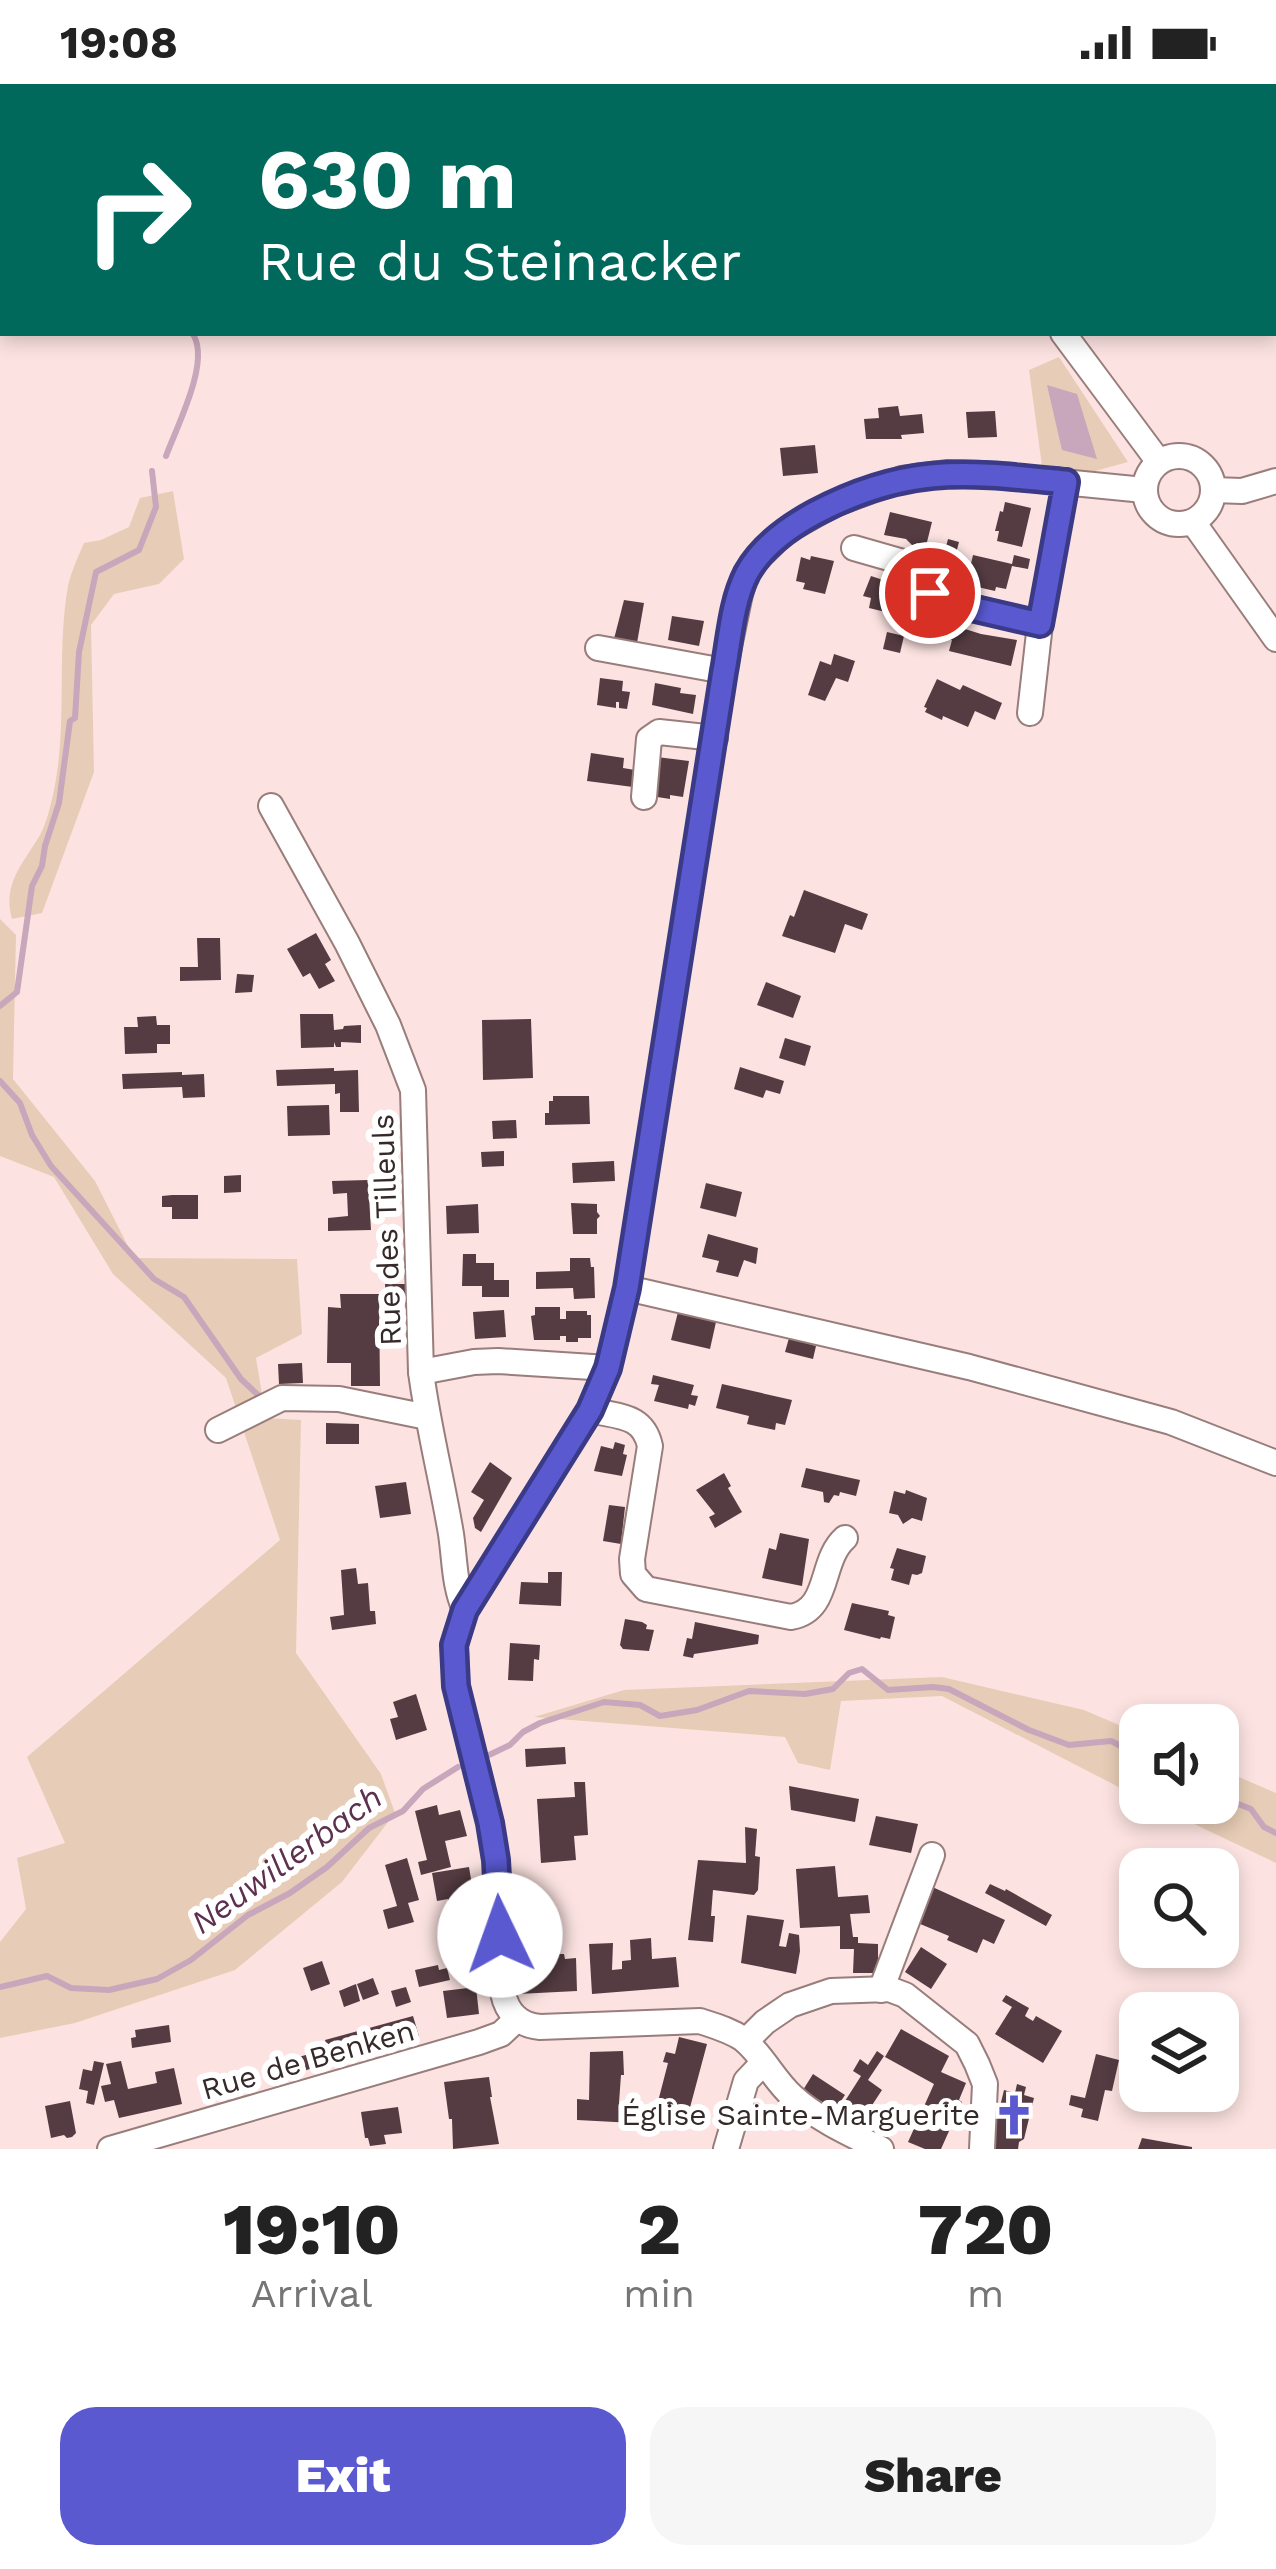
<!DOCTYPE html>
<html lang="en">
<head>
<meta charset="utf-8">
<style>
  :root { --surface:#fff; --page:#f6f6f6; --text:#222; --muted:#767676; --accent:#5a59d0 }
  body { margin:0; font-family:"Work Sans",sans-serif; background:var(--page); color:var(--text); height:100vh; display:flex; flex-direction:column; font-size:45px; white-space:nowrap }
  * { box-sizing:border-box; margin:0 }
  p { font-size:39px; color:var(--muted) }
  .icon { flex:none; width:66px; height:66px; fill:none; stroke:currentColor; stroke-width:2; stroke-linecap:round; stroke-linejoin:round }
  .map { position:relative; height:2065px; overflow:hidden }
  .sheet { display:flex; flex-direction:column; background:var(--surface); flex:1 }
  .sheet>* { flex:none }
  .top-card { position:absolute; left:0px; top:0px; width:1278px; height:252px; box-shadow:0 6px 18px #0003; background:#00695c; color:#fff; overflow:hidden }
  .controls { position:absolute; left:1119px; top:1620px; display:grid; gap:24px }
  .controls a { display:grid; place-items:center; width:120px; height:120px; border-radius:24px; background:var(--surface); box-shadow:0 6px 18px #0003; font-size:60px }
  .pin { position:absolute; display:grid; place-items:center; width:102px; height:102px; color:#fff; margin:-51px; border:6px solid #fff; border-radius:50%; box-shadow:0 3px 12px #0007 }
  .me { position:absolute; width:132px; margin:-66px; rotate:357deg; stroke-linejoin:round; filter:drop-shadow(0 0 9px #0008) }
  .turn { display:flex; align-items:center; gap:42px; height:252px; padding:0 60px; font-size:54px }
  .turn .icon { width:156px; height:156px; stroke-width:2.5 }
  .turn b { display:block; font-size:84px; line-height:102px }
  .eta { display:flex; justify-content:space-evenly; align-items:center; height:204px; text-align:center }
  .eta b { font-size:72px; font-weight:800; line-height:84px }
  .action { display:flex; gap:24px; margin-top:auto; padding:24px 60px }
  .action a { flex:1; height:138px; border-radius:36px; background:var(--accent); color:#fff; font-size:48px; font-weight:800; line-height:138px; text-align:center }
  .action a+a { background:var(--page); color:var(--text) }
  .status { display:flex; justify-content:space-between; align-items:center; height:84px; padding:0 60px; background:var(--surface); direction:ltr }
  .status svg { height:33px; fill:currentColor }
  .map>svg:first-child { display:block }
</style>
</head>
<body>
<div class="status"><b>19:08</b><svg viewBox="0 0 49 12"><path d="M0 12V9h3v3zM5 12V6h3v6zM10 12V3h3v9zM15 12V0h3v12zM26 1h20v11H26zM47 4h2v5h-2z"/></svg></div>
<div class="map">
<svg width="1276" height="2065" viewBox="0 0 1276 2065">
  <rect width="100%" height="100%" fill="#fce3e1"/>
  <g fill="#e7cdb7">
    <polygon points="1059,273 1128,378 1077,392 1042,382 1029,286"/>
    <path d="M173 407 184 475 159 500 114 510 91 541 94 688 42 829 12 835C2 800 23 780 40 751 47 738 51 720 54 706 68 639 56 570 68 502 71 488 78 473 84 459L101 456 129 443 140 414Z"/>
    <polygon points="0,835 16,851 13,995 95,1097 134,1174 297,1175 302,1250 256,1274 266,1334 301,1336 296,1569 381,1690 395,1729 342,1798 235,1886 75,1939 0,1954 0,1858 26,1825 17,1774 65,1759 27,1673 280,1456 226,1294 113,1190 54,1093 0,1072"/>
    <polygon points="942,1593 1084,1626 1140,1650 1140,1714 942,1612 841,1617 830,1686 798,1679 785,1653 534,1633 624,1606"/>
    <polygon points="1218,1684 1276,1709 1276,1779 1150,1719 1218,1719"/>
  </g>
  <polygon fill="#c8a6bb" points="1047,301 1077,310 1097,375 1062,366"/>
  <g fill="none" stroke-linecap="round" stroke-linejoin="round">
    <g stroke="#c8a6bb" stroke-width="6">
      <path d="M166 372C177 342 212 275 192 249"/>
      <polyline points="0,922 17,908 32,802 42,782 45,762 59,719 70,637 75,634 79,568 96,488 139,466 156,423 152,387"/>
      <polyline points="0,997 20,1019 32,1051 51,1082 154,1195 184,1213 241,1295 259,1312"/>
      <polyline points="489,1671 510,1661 523,1648 540,1639 604,1618 640,1621 660,1632 697,1626 749,1607 805,1610 833,1605 849,1589 862,1585 888,1606 933,1603 949,1605 1029,1646 1069,1661 1111,1657 1140,1672"/>
      <polyline points="1218,1712 1251,1725 1264,1743 1276,1749"/>
      <polyline points="0,1903 47,1892 71,1904 109,1906 157,1895 191,1876 248,1831 290,1809 327,1783 369,1744 403,1727 423,1705 458,1683"/>
    </g>
  </g>
  <g fill="#543c42">
    <polygon points="898,322 900,332 922,330 924,349 901,351 902,355 866,355 864,335 879,334 878,324"/>
    <polygon points="995,327 997,353 968,354 966,328"/>
    <polygon points="815,361 818,389 783,392 780,364"/>
    <polygon points="1005,418 1031,424 1022,463 997,457 999,447 995,447 1000,427 1003,428"/>
    <polygon points="890,428 932,438 926,462 917,459 913,462 906,455 884,451"/>
    <polygon points="948,455 959,458 954,477 943,474"/>
    <polygon points="973,471 1012,480 1014,471 1030,475 1028,485 1012,482 1006,505 996,503 995,507 960,499 964,483 970,484"/>
    <polygon points="811,472 834,477 825,510 803,505 805,499 796,497 801,473 810,476"/>
    <polygon points="871,492 895,500 893,508 902,510 898,531 869,524 871,514 863,512"/>
    <polygon points="624,516 644,519 637,559 614,555"/>
    <polygon points="672,532 704,537 699,562 668,556"/>
    <polygon points="946,539 981,550 1017,556 1011,582 949,567 952,556 942,554"/>
    <polygon points="887,548 904,552 900,569 883,565"/>
    <polygon points="834,570 855,577 848,598 836,594 825,617 808,611 820,577 831,581"/>
    <polygon points="600,594 623,597 622,607 630,608 627,625 619,624 619,618 616,618 616,624 597,621"/>
    <polygon points="937,595 960,606 963,601 1002,619 995,636 975,627 968,643 943,632 942,636 925,628 927,624 924,623"/>
    <polygon points="655,599 681,604 680,609 696,611 693,630 652,621"/>
    <polygon points="591,669 624,674 623,684 635,686 633,703 587,697"/>
    <polygon points="657,673 689,677 683,713 670,711 670,715 651,712"/>
    <polygon points="804,806 868,830 862,846 845,840 835,869 782,852 790,831 794,833"/>
    <polygon points="316,849 331,876 325,880 335,897 319,905 310,889 303,893 287,865"/>
    <polygon points="197,854 220,854 221,896 180,897 180,883 198,883"/>
    <polygon points="237,890 254,891 252,908 235,909"/>
    <polygon points="766,898 801,912 793,934 757,921"/>
    <polygon points="300,930 333,930 334,946 343,945 344,942 361,941 361,959 341,958 341,963 336,963 334,958 334,963 301,964"/>
    <polygon points="156,932 157,941 170,941 170,960 157,960 157,969 125,970 124,943 138,943 137,933"/>
    <polygon points="531,935 533,994 483,996 482,936"/>
    <polygon points="785,954 811,962 805,982 779,974"/>
    <polygon points="740,983 784,997 780,1010 766,1006 763,1014 734,1005"/>
    <polygon points="334,984 334,987 358,986 359,1028 340,1028 340,1009 335,1010 335,1000 277,1002 276,986"/>
    <polygon points="182,988 182,991 204,990 205,1013 183,1014 182,1003 123,1005 122,990"/>
    <polygon points="553,1012 589,1012 590,1040 545,1041 545,1029 549,1029 549,1017 553,1017"/>
    <polygon points="329,1021 330,1051 288,1052 287,1022"/>
    <polygon points="516,1036 517,1054 493,1055 492,1037"/>
    <polygon points="504,1067 504,1082 482,1083 481,1068"/>
    <polygon points="614,1077 615,1097 573,1099 572,1079"/>
    <polygon points="241,1091 241,1108 224,1109 224,1092"/>
    <polygon points="368,1096 371,1146 328,1147 328,1134 348,1132 347,1109 333,1110 332,1097"/>
    <polygon points="706,1099 742,1108 736,1133 700,1124"/>
    <polygon points="172,1111 198,1111 198,1135 172,1135 172,1123 162,1123 162,1112"/>
    <polygon points="571,1119 597,1120 597,1128 600,1132 597,1135 597,1150 573,1150"/>
    <polygon points="478,1120 479,1149 447,1150 446,1122"/>
    <polygon points="708,1150 758,1164 756,1180 744,1176 738,1193 716,1188 719,1177 702,1173"/>
    <polygon points="463,1170 476,1170 476,1179 494,1179 494,1196 509,1196 509,1213 482,1213 482,1202 462,1202"/>
    <polygon points="570,1174 590,1174 591,1183 594,1183 595,1214 574,1215 573,1204 536,1205 536,1188 570,1187"/>
    <polygon points="385,1200 408,1200 408,1213 386,1213"/>
    <polygon points="340,1210 379,1210 380,1302 351,1302 351,1279 327,1279 328,1223 341,1224"/>
    <polygon points="535,1223 560,1223 560,1235 566,1235 566,1227 587,1227 587,1231 591,1231 591,1254 578,1254 578,1258 566,1258 566,1252 560,1252 560,1256 534,1256 531,1232 535,1231"/>
    <polygon points="504,1226 506,1253 475,1255 473,1228"/>
    <polygon points="678,1228 716,1238 710,1265 671,1256"/>
    <polygon points="789,1254 816,1262 813,1275 785,1268"/>
    <polygon points="302,1279 303,1299 279,1300 278,1280"/>
    <polygon points="653,1291 694,1301 691,1311 698,1312 695,1322 689,1320 688,1325 654,1317 659,1301 651,1300"/>
    <polygon points="722,1300 792,1316 785,1341 776,1339 775,1346 747,1340 749,1332 716,1324"/>
    <polygon points="326,1339 359,1340 359,1360 326,1360"/>
    <polygon points="615,1358 625,1361 623,1370 627,1371 622,1392 594,1387 601,1362 613,1365"/>
    <polygon points="490,1378 512,1394 481,1448 475,1444 473,1434 484,1416 471,1408"/>
    <polygon points="806,1384 860,1396 856,1412 840,1408 839,1412 834,1411 829,1419 824,1418 823,1408 801,1403"/>
    <polygon points="724,1389 731,1402 728,1404 742,1428 715,1444 709,1433 715,1430 696,1406"/>
    <polygon points="406,1398 411,1430 380,1434 375,1402"/>
    <polygon points="906,1406 927,1414 922,1437 912,1434 903,1440 898,1431 889,1429 894,1407 905,1410"/>
    <polygon points="609,1421 625,1423 621,1460 603,1457"/>
    <polygon points="780,1449 809,1455 802,1502 762,1494 769,1464 776,1466"/>
    <polygon points="897,1464 926,1472 922,1489 917,1491 912,1490 909,1501 891,1496 894,1485 890,1484"/>
    <polygon points="356,1484 358,1500 368,1499 370,1527 375,1527 376,1540 332,1546 330,1533 344,1531 341,1486"/>
    <polygon points="548,1488 562,1488 561,1522 519,1520 521,1498 548,1499"/>
    <polygon points="852,1519 889,1527 888,1531 895,1533 890,1555 881,1553 880,1555 844,1546"/>
    <polygon points="625,1535 642,1538 647,1541 646,1545 654,1546 649,1567 623,1565 620,1561"/>
    <polygon points="695,1538 759,1551 758,1560 694,1570 693,1574 683,1572 687,1554 692,1555"/>
    <polygon points="510,1559 540,1561 539,1576 534,1575 533,1597 508,1596"/>
    <polygon points="416,1610 427,1646 396,1656 390,1635 398,1633 393,1618"/>
    <polygon points="565,1663 566,1680 526,1683 525,1665"/>
    <polygon points="574,1698 585,1698 588,1751 574,1752 576,1776 541,1779 537,1715 575,1713"/>
    <polygon points="789,1702 859,1715 855,1738 791,1726"/>
    <polygon points="437,1721 439,1731 460,1726 467,1752 445,1757 451,1783 421,1791 418,1778 427,1776 415,1727"/>
    <polygon points="876,1732 918,1740 911,1769 869,1761"/>
    <polygon points="745,1743 757,1745 755,1772 760,1773 758,1806 754,1811 713,1806 711,1832 715,1832 713,1858 688,1856 698,1776 746,1779"/>
    <polygon points="407,1774 419,1816 408,1819 414,1838 388,1845 383,1826 397,1822 385,1781"/>
    <polygon points="835,1782 838,1813 868,1811 870,1829 850,1830 853,1853 858,1853 858,1859 878,1860 878,1889 853,1889 854,1865 840,1865 840,1842 800,1844 796,1785"/>
    <polygon points="469,1783 477,1831 452,1836 448,1815 437,1817 432,1789"/>
    <polygon points="990,1800 1005,1807 1006,1805 1052,1831 1046,1842 985,1809"/>
    <polygon points="928,1801 1005,1836 994,1860 983,1855 977,1869 947,1856 949,1852 913,1837"/>
    <polygon points="747,1831 784,1836 779,1862 786,1863 789,1849 799,1851 800,1867 796,1890 741,1879"/>
    <polygon points="651,1854 652,1875 676,1873 679,1903 592,1910 589,1860 613,1859 612,1886 622,1885 622,1877 631,1876 630,1856"/>
    <polygon points="478,1861 481,1885 455,1888 453,1864"/>
    <polygon points="921,1863 947,1880 931,1905 905,1888"/>
    <polygon points="553,1870 564,1870 565,1875 576,1874 577,1907 518,1910 517,1876 531,1876 532,1885 539,1885 539,1876 552,1875"/>
    <polygon points="322,1877 330,1900 311,1907 303,1884"/>
    <polygon points="438,1881 439,1886 447,1884 450,1896 419,1903 415,1886"/>
    <polygon points="373,1894 379,1910 363,1916 357,1900"/>
    <polygon points="356,1900 360,1917 344,1923 339,1907"/>
    <polygon points="406,1903 411,1918 396,1923 391,1907"/>
    <polygon points="476,1903 479,1930 447,1934 443,1907"/>
    <polygon points="1006,1911 1029,1924 1025,1932 1028,1934 1033,1937 1036,1932 1062,1947 1043,1979 995,1950 1012,1923 1002,1917"/>
    <polygon points="413,1932 419,1952 401,1957 402,1961 392,1964 391,1960 331,1976 325,1956"/>
    <polygon points="169,1941 171,1958 132,1964 131,1954 136,1953 135,1946"/>
    <polygon points="901,1945 949,1972 941,1988 966,1999 959,2016 962,2018 941,2065 925,2065 908,2058 934,2000 885,1973"/>
    <polygon points="679,1953 707,1960 688,2031 667,2026 664,2035 654,2033 668,1979 663,1978 666,1968 675,1970"/>
    <polygon points="623,1967 624,1991 621,1991 619,2019 631,2019 630,2032 654,2034 653,2040 577,2036 577,2015 589,2016 590,1968"/>
    <polygon points="877,1967 884,1972 868,1996 882,2006 859,2041 838,2028 861,1992 853,1987 860,1975 868,1981"/>
    <polygon points="309,1970 313,1984 294,1990 289,1976"/>
    <polygon points="1096,1970 1119,1976 1112,2007 1105,2006 1098,2037 1081,2033 1083,2025 1069,2021 1071,2011 1085,2014"/>
    <polygon points="94,1977 104,1979 94,2021 86,2019 88,2007 79,2005 83,1985 92,1987"/>
    <polygon points="121,1977 128,2005 157,1999 155,1988 174,1984 182,2020 119,2034 114,2016 105,2018 101,2002 111,2000 106,1980"/>
    <polygon points="813,1990 845,2011 835,2026 803,2006"/>
    <polygon points="489,1993 492,2013 490,2013 499,2060 453,2065 452,2035 449,2035 444,1998"/>
    <polygon points="1017,2000 1026,2003 1024,2011 1034,2014 1024,2055 1019,2058 1018,2065 993,2065 996,2054 994,2047 1004,2006 1015,2009"/>
    <polygon points="1137,2006 1166,2011 1163,2020 1135,2013"/>
    <polygon points="70,2017 76,2049 72,2053 67,2054 64,2051 51,2054 45,2022"/>
    <polygon points="398,2023 402,2049 384,2051 386,2060 370,2062 368,2054 365,2054 361,2028"/>
    <polygon points="1142,2054 1192,2063 1192,2065 1138,2065"/>
  </g>
  <g fill="none" stroke-linecap="round" stroke-linejoin="round">
    <g stroke="#987d7b" stroke-width="28">
      <g id="minor">
        <polyline points="877,0 880,3"/>
        <polyline points="1063,249 1159,378"/>
        <circle cx="1179" cy="406" r="34"/>
        <polyline points="1213,406 1242,407 1276,397"/>
        <polyline points="1193,438 1276,555"/>
        <polyline points="854,464 924,484 930,493 930,509 935,514 1040,540"/>
        <polyline points="598,564 724,587"/>
        <polyline points="1030,629 1040,540 1066,398"/>
        <polyline points="644,713 649,655 659,648 715,654"/>
        <path d="M271 722 347 859 388 941 413 1006 421 1288C428 1342 442 1396 451 1450 455 1477 454 1501 465 1526"/>
        <polyline points="627,1204 969,1283 1171,1338 1276,1379"/>
        <polyline points="421,1288 474,1278 498,1277 608,1284"/>
        <path d="M590 1326C618 1333 643 1330 650 1362L632 1475 633 1490 646 1505 791 1533C831 1526 819 1477 845 1454"/>
        <polyline points="218,1346 282,1314 339,1315 427,1333"/>
        <polyline points="881,1906 932,1771"/>
        <polyline points="746,1957 765,1938 790,1921 831,1907 889,1905 905,1911 967,1960 977,1980 985,2000 982,2065"/>
        <polyline points="110,2065 479,1958 501,1950 517,1935"/>
        <polyline points="726,2065 746,1997 763,1979"/>
        <path d="M881 2065C850 2050 817 2035 792 2012 774 1996 762 1970 743 1955 730 1946 715 1942 700 1937L540 1943C519 1941 507 1929 503 1909L496 1776 490 1739 456 1602 455 1561 465 1526 590 1326 608 1284 627 1204 724 587 740 510 745 493 756 476 786 447 834 420 902 395 948 389 982 390 1144 406"/>
      </g>
    </g>
    <use href="#minor" stroke="#fff" stroke-width="24"/>
  </g>
  <g fill="none" stroke-linecap="round" stroke-linejoin="round">
    <g stroke="#3a3a87" stroke-width="30">
      <path id="route" d="M500 1851 496 1776 490 1739 456 1602 454 1561 465 1526 590 1326 608 1284 627 1204 724 587C730 555 732 518 747 489 762 462 789 443 815 429 908 380 965 388 1066 398L1040 540 941 517 930 509"/>
    </g>
    <use href="#route" stroke="#5a59d0" stroke-width="21"/>
  </g>
  <defs>
    <g id="church-bare" transform="scale(3.24)"><path d="M-1.2-6h2.4v3.5h3.3v2.4h-3.3V6h-2.4V-.1h-3.3v-2.4h3.3Z" fill="#5a59d0" stroke="#fff" stroke-width="2.5" paint-order="stroke"/></g>
  </defs>
  <g fill-rule="evenodd">
    <use href="#church-bare" x="1014" y="2031"/>
  </g>
  <g text-anchor="middle" stroke-width="12" stroke-linejoin="round" paint-order="stroke">
    <g font-size="30" fill="#352929" stroke="#fff">
      <text transform="translate(387 1146) rotate(-92)" y="10">Rue des Tilleuls</text>
      <text transform="translate(308 1976) rotate(-16)" y="10">Rue de Benken</text>
    </g>
    <g font-size="30" fill="#352929" stroke="#fff" text-anchor="end">
      <text x="980" y="2041">Église Sainte-Marguerite</text>
    </g>
    <g font-size="33" font-style="italic" fill="#5e304f" stroke="#fff">
      <text transform="translate(286 1775) rotate(-36)" y="12">Neuwillerbach</text>
    </g>
  </g>
</svg>
<div class="controls">
<a><svg class="icon" aria-label="sound" viewBox="0 0 24 24"><path d="M4 9h4l5-4v14l-5-4H4zM17 9q2 3 0 6"/></svg></a>
<a><svg class="icon" aria-label="search" viewBox="0 0 24 24"><circle cx="10" cy="10" r="6"/><path d="M15 15l6 6"/></svg></a>
<a><svg class="icon" aria-label="layers" viewBox="0 0 24 24"><path d="M12 4l9 5-9 5-9-5zM3 14l9 5 9-5"/></svg></a>
</div>
<div class="pin" style="left:930px;top:509px;background:#d93025"><svg class="icon" aria-label="arrive" viewBox="0 0 24 24"><path d="M6 21V4h12l-3 4 3 4H6"/></svg></div>
<svg class="me" style="left:500px;top:1851px" viewBox="-20 -20 40 40"><circle r="19" fill="#fff"/><path d="M0-13L10 11 0 6-10 11z" fill="#5a59d0"/></svg>
<div class="top-card">
<div class="turn"><svg class="icon" aria-label="right" viewBox="0 0 24 24"><path d="M7 20v-9h11M14 6l5 5-5 5"/></svg><div><b>630 m</b>Rue du Steinacker</div></div>
</div>
</div>
<section class="sheet">
<div class="eta">
<div><b>19:10</b><p>Arrival</p></div>
<div><b>2</b><p>min</p></div>
<div><b>720</b><p>m</p></div>
</div>
<div class="action"><a>Exit</a><a>Share</a></div>
</section>
</body>
</html>
